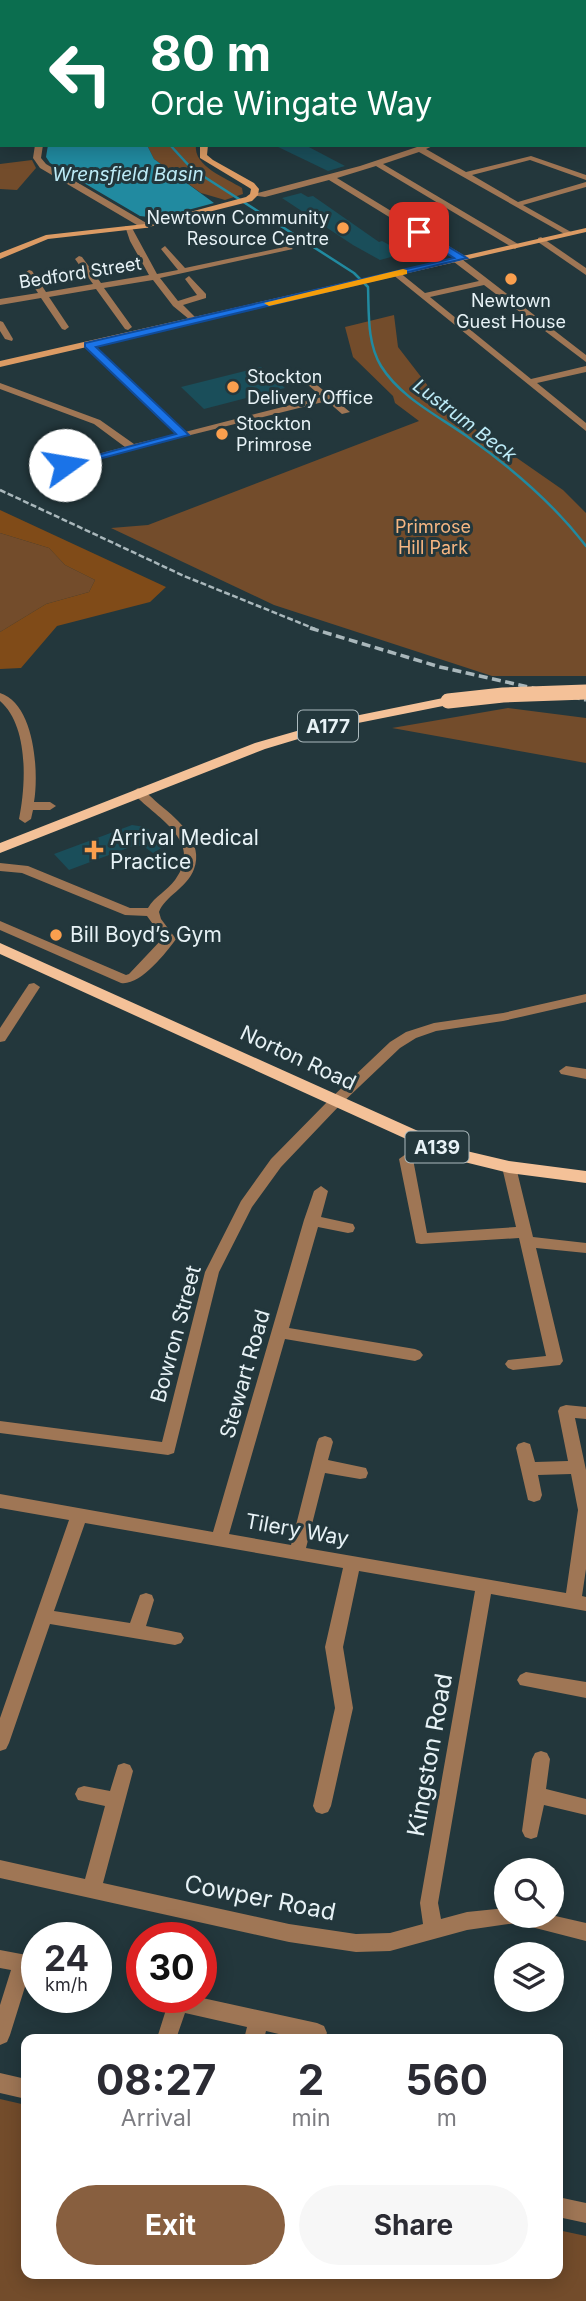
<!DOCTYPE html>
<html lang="en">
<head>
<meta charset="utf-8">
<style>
  :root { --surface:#fff; --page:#f7f7f7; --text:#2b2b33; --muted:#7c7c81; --accent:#885f3f }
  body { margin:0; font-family:Inter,sans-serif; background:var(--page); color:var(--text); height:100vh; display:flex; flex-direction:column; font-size:26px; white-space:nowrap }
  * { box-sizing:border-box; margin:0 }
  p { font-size:23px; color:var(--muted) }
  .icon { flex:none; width:38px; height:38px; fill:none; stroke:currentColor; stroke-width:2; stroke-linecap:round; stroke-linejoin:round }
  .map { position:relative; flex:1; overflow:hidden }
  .side { position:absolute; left:21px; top:2034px; width:542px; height:245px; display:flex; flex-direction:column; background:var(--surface); border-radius:14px; box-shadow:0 4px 18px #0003 }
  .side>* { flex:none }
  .top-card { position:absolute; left:0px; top:0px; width:586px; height:147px; box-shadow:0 4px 18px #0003; background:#0b6e4f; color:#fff; overflow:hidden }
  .tools { position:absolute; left:494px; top:1858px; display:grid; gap:14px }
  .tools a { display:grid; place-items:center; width:70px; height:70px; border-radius:50%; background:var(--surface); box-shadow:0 4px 18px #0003; font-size:35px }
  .speed { position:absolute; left:21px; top:1922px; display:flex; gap:14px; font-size:35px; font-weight:700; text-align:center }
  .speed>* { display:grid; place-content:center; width:91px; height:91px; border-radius:50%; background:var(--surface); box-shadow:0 4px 18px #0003; line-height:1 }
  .speed small { font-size:18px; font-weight:400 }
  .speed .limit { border:10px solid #d22; background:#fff; color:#111 }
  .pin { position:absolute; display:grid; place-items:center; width:60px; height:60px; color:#fff; margin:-30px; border-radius:14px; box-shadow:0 4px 10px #0006 }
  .me { position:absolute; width:77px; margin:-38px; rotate:77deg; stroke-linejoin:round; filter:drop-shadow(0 0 5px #0008) }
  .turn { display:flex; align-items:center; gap:24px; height:147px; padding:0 35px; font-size:32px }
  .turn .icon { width:91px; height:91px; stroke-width:2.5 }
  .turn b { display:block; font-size:49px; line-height:60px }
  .eta { display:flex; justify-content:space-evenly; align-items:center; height:119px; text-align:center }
  .eta b { font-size:42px; font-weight:700; line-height:49px }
  .button { display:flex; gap:14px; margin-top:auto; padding:14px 35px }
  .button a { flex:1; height:80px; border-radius:42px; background:var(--accent); color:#fff; font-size:28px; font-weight:700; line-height:80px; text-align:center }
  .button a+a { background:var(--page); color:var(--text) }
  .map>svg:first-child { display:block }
</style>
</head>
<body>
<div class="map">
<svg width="586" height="2301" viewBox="0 0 586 2301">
  <rect width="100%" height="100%" fill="#23373c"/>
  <g fill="#734c2b">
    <path d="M147 145H196C193 166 226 178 242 188L243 194 225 200 201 193 154 159Z"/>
    <polygon points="32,160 36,168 17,190 0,189 0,164"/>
    <polygon points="394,315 398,347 445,408 563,490 586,513 586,676 492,676 274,605 111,528 148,525 419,421 395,403 393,396 353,357 345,327"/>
    <polygon points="0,533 49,548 65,565 95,580 89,592 46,604 0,632"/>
    <polygon points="508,708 586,718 586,763 392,728"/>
    <polygon points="0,2099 26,2105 26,2273 558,2273 558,2230 586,2236 586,2301 0,2301"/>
  </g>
  <polygon fill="#804b18" points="0,510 166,587 150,602 57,626 21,668 0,669 0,632 46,604 89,592 95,580 65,565 49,548 0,533"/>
  <polygon fill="#218aa0" points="48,145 147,145 154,159 214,203 158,218 140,216 50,163 46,157"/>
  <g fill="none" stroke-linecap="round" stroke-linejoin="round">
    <path stroke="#218aa0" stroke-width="2.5" d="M170 145 192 169 354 273 368 287C369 313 367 343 381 366 401 398 437 415 468 437 512 468 553 503 586 546"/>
  </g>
  <g fill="#1a4e5a">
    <polygon points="274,145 305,145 345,166 328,171"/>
    <polygon points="301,193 308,197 313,196 379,242 382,241 395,248 391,257 380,260 353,245 282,198"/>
    <polygon points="261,367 285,388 204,409 181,387"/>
    <polygon points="132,825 145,827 168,844 153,853 143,846 133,846 69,870 54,854"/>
  </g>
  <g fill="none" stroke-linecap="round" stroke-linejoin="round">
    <g fill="#9f7655" fill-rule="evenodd">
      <polygon points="107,0 130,2 109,2"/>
      <polygon points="140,0 148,0 139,2"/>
      <polygon points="373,0 380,0 372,2"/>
      <polygon points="459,0 485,0 488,2 456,2"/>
      <polygon points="584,3 586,3 584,9"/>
      <polygon points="0,88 2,88 0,93"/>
      <rect x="0" y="111" width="2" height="5"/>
      <polygon points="35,145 43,145 41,158 46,164 148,224 148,228 142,228 40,168 33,158"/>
      <polygon points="423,145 435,145 426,149 466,172 531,156 586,175 586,180 530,160 472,175 518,202 586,182 586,187 523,205 571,232 572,234 568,236 419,152 383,164 518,244 519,246 515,249 376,166 337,178 465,256 466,258 463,260 586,355 586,362 484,285 430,297 531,379 586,366 586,372 537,383 586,423 586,431 392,274 399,272 425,293 479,281 454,262 453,260 456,258 329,180 265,197 250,195 360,166"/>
      <polygon points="125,226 132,228 157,274 178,270 161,249 165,246 185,268 289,246 293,249 160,278 178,301 197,295 185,279 189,276 206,294 206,298 183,305 199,321 195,324 173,306 153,280 104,288 132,327 128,330 125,329 96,289 49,297 69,327 65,330 62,329 41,298 0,305 0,299 38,293 25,273 29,270 32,271 46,292 93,284 75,259 79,256 82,257 101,283 149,275 130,241"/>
      <polygon points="541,237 586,268 586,275 538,242 538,238"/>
      <polygon points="0,321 3,322 13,339 12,341 5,339 0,331"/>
      <polygon points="86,343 92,343 185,432 322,397 307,384 312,381 350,412 342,414 327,401 62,467 62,463 125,447 94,424 0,389 0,383 100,420 134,444 176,434 86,347"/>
      <path d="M0 693C35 704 39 773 34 802H50L56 806 50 810H33L31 819 25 823 19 819C26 785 29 726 0 701Z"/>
      <path d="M138 788C147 792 153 799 160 805 179 820 204 843 194 869 187 888 165 896 159 912L161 919 176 939C166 953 140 986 121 983L0 930V921L126 975 129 974 163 938 147 916 125 915 22 873 0 871V863L28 866 130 908H148C155 896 167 891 175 880 205 840 154 817 132 792Z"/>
      <polygon points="34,983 40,987 5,1041 0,1042 0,1028 29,984"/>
      <polygon points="586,994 586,1002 503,1021 436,1031 416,1038 400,1048 340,1105 281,1167 252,1207 219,1272 174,1453 168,1455 0,1433 0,1421 162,1442 205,1272 241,1201 271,1159 330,1099 390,1042 406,1032 434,1023 503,1013"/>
      <polygon points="566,1066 586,1069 586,1079 561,1074 559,1071"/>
      <polygon points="406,1154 413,1159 427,1233 516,1227 502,1167 509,1162 516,1167 533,1237 586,1243 586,1253 536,1248 563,1361 560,1365 513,1370 508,1368 505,1364 508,1360 546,1356 519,1238 421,1244 416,1243 399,1159"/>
      <polygon points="321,1186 328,1191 321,1217 353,1224 355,1228 353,1232 348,1233 318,1227 289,1328 415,1349 420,1351 423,1355 420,1359 415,1361 285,1339 229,1534 291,1545 317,1442 319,1438 325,1436 331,1438 333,1442 328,1460 366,1468 368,1473 366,1478 360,1479 325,1473 306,1548 566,1593 578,1510 571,1474 538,1475 542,1495 540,1500 534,1502 528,1500 516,1448 518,1444 524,1442 530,1444 535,1462 568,1461 558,1411 560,1407 566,1405 586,1407 586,1419 575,1418 586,1470 586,1569 582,1596 586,1597 586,1611 491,1594 438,1903 441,1919 467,1912 506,1908 506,1916 551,1915 586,1923 586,1941 516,1923 467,1930 390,1951 356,1952 289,1942 0,1878 0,1860 85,1879 105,1806 78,1800 75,1794 78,1788 84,1786 110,1791 118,1765 124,1763 130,1765 133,1771 103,1883 289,1924 356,1934 390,1933 423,1924 420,1903 475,1591 359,1571 343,1647 353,1708 331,1806 328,1812 322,1814 316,1812 313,1806 335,1708 325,1647 343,1568 85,1523 54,1611 130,1623 140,1595 146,1593 152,1595 154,1600 146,1626 181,1633 184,1638 181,1643 175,1645 50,1624 9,1743 6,1749 0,1751 0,1718 69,1520 0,1508 0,1494 213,1532 304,1220 314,1191"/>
      <polygon points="526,1672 586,1682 586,1698 520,1685 517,1680 520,1675"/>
      <polygon points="541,1751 547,1753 550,1759 546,1789 586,1799 586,1815 544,1805 537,1837 531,1839 525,1837 522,1831 532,1759 535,1753"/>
      <polygon points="0,1950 37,1957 37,1975 29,1974 10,2035 7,2042 0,2045 0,2005 11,1970 0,1968"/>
      <polygon points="170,1997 198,1997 317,2023 324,2026 327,2033 324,2039 300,2039 266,2031 264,2039 244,2039 247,2027 185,2013 176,2039 160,2039 158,2035"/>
      <polygon points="0,2073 26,2079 26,2099 0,2093"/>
      <polygon points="558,2197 586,2203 586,2223 558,2217"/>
    </g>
    <g fill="#dc9b64" fill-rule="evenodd">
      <polygon points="291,0 290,2 283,2 284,0"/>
      <polygon points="200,145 208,145 207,155 213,160 254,183 259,189 258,195 252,201 145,228 48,239 0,259 0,253 46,235 145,224 246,197 250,194 251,189 248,187 200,158"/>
      <polygon points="586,228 586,232 0,367 0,361"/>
    </g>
    <g fill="#f4c198" fill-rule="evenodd">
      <polygon points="448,697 455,701 453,704 338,727 265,749 0,853 0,843 255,743 335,720"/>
      <polygon points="0,943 458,1149 509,1161 586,1171 586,1183 509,1173 448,1158 0,954"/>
    </g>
    <polyline stroke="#a9b7bb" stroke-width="2.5" stroke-dasharray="6 2.5" stroke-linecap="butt" points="0,490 184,576 315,629"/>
    <polyline stroke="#a9b7bb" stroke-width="3.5" stroke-dasharray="9 4.5" stroke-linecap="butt" points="310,628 440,667 586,700"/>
    <polyline stroke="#f4c198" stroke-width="15" points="448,701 503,695 586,692"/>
  </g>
  <polygon fill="#1a73e8" stroke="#114b97" stroke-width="2" points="419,229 467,258 96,347 189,435 65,468 60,465 176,434 85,347 85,343 454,258 416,234 414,232"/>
  <polygon fill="#f59e0b" points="403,269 407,270 407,274 269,306 264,303"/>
  <g fill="#fa9f4e" stroke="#23373c" stroke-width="2.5">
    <circle cx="343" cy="228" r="7"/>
    <circle cx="511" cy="279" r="7"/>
    <circle cx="233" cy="387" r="7"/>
    <circle cx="222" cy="434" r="7"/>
    <path d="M90.5 839.5h7v7h7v7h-7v7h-7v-7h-7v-7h7z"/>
    <circle cx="56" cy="935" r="7"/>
  </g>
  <g text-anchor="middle" stroke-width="6" stroke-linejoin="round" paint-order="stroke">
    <g font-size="18" fill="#e7f2f6" stroke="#23373c" text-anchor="start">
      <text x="329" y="224" text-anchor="end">Newtown Community<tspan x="329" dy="21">Resource Centre</tspan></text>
      <text x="511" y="307" text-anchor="middle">Newtown<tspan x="511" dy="21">Guest House</tspan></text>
      <text x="247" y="383">Stockton<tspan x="247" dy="21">Delivery Office</tspan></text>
      <text x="236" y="430">Stockton<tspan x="236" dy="21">Primrose</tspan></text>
    </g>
    <g font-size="18" fill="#e7f2f6" stroke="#23373c">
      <text transform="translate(80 273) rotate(-9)" y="6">Bedford Street</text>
    </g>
    <g font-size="18" fill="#f6b682" stroke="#23373c">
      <text x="433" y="533">Primrose<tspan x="433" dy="21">Hill Park</tspan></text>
    </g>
    <g font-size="19" font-style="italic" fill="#bdebf7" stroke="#23373c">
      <text x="128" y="181">Wrensfield Basin</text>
      <text transform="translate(465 420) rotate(37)" y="7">Lustrum Beck</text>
    </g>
    <g fill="#23373c" stroke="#acbabe" stroke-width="2">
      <rect x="298" y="710.5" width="60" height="31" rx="5"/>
      <rect x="405.5" y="1131.5" width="63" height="31" rx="5"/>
    </g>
    <g font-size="19" font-weight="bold" fill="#e7f2f6">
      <text x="328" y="733">A177</text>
      <text x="437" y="1154">A139</text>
    </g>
    <g font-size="21" fill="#e7f2f6" stroke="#23373c" text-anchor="start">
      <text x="110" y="845">Arrival Medical<tspan x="110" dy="24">Practice</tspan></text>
      <text x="70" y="942">Bill Boyd’s Gym</text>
    </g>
    <g font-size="21" fill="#e7f2f6" stroke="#23373c">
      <text transform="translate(298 1058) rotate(25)" y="7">Norton Road</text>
      <text transform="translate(176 1334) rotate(-75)" y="7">Bowron Street</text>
      <text transform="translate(245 1374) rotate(-74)" y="7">Stewart Road</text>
      <text transform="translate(297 1530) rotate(10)" y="7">Tilery Way</text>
    </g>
    <g font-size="24" fill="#e7f2f6" stroke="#23373c">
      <text transform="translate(430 1755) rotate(-80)" y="8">Kingston Road</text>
      <text transform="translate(260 1898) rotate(11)" y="8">Cowper Road</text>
    </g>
  </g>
</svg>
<div class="tools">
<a><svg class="icon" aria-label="search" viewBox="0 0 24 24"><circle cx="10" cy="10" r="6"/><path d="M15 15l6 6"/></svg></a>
<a><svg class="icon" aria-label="layers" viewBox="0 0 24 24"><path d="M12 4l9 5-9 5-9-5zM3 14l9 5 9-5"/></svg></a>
</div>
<div class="speed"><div>24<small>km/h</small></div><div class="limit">30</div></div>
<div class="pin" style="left:419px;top:232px;background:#d93025"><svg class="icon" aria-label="arrive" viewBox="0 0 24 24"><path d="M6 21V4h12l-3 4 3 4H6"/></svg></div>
<svg class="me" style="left:65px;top:465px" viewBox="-20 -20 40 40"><circle r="19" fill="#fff"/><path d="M0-13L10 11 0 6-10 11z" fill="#1a73e8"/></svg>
<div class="top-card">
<div class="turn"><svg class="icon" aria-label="left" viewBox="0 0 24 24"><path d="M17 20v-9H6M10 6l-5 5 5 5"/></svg><div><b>80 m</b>Orde Wingate Way</div></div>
</div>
<section class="side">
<div class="eta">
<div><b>08:27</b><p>Arrival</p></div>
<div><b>2</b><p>min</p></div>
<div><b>560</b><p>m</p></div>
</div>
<div class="button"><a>Exit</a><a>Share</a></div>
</section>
</div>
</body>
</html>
